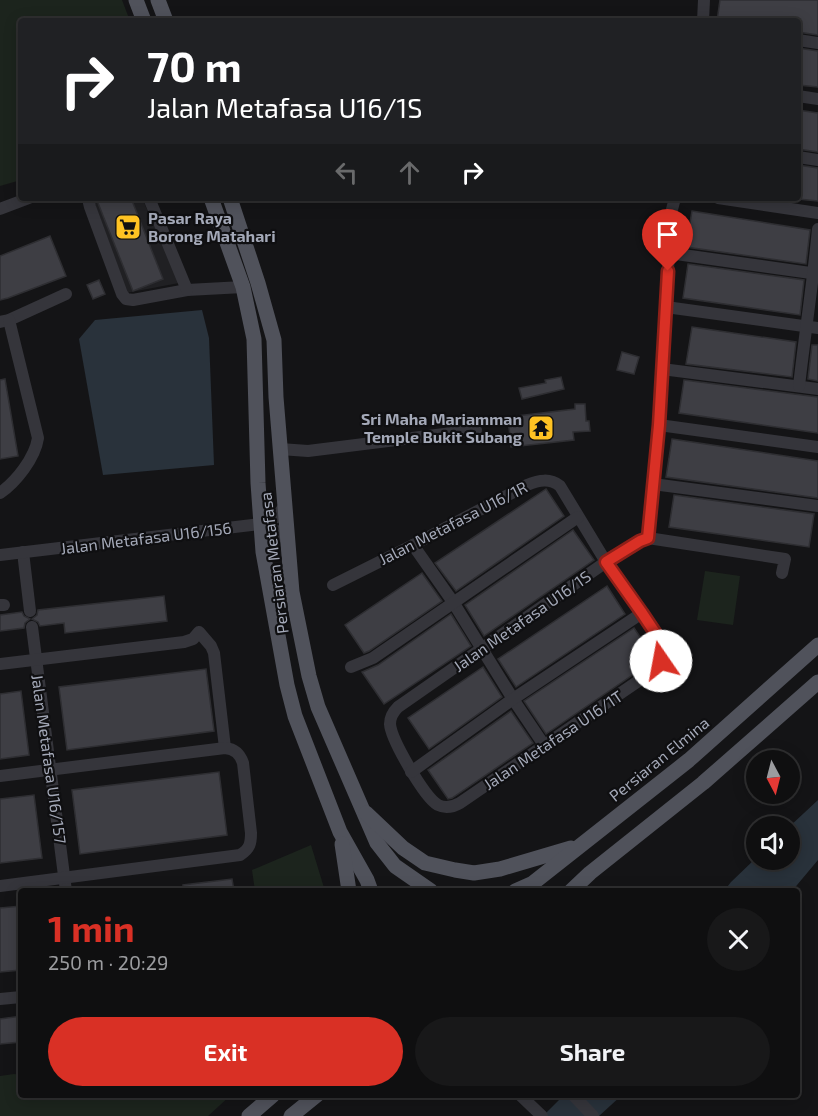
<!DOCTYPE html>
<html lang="en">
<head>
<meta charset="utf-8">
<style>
  :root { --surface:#0f0f10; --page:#181819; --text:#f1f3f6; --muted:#9b9c9f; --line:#2f2f30; --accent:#d93025 }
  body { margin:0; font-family:"Exo 2",sans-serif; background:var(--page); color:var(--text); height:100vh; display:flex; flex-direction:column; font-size:22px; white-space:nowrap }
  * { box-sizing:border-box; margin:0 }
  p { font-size:20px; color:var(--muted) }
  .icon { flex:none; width:33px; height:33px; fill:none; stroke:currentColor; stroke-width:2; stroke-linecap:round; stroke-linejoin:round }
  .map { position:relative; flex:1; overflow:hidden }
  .drawer { position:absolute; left:18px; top:888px; width:782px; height:210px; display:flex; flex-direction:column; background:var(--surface); border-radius:6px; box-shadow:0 3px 15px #0003,0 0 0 2px var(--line) }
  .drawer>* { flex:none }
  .hud { position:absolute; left:18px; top:18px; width:783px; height:183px; border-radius:6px; box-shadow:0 3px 15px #0003,0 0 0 2px var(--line); background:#202124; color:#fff; overflow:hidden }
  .needle { width:39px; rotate:173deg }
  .tools { position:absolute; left:746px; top:750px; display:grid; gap:12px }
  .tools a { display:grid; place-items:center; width:54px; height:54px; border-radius:50%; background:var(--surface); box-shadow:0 3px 15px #0003,0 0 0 2px var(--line); font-size:30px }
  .pin { position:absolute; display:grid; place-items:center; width:51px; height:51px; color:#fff; margin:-62px -26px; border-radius:50% 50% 50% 0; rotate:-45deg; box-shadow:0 0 6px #0007 }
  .pin .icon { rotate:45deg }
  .me { position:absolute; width:66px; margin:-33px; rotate:348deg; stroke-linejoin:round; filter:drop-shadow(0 0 4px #0008) }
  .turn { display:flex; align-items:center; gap:21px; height:126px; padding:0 30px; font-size:27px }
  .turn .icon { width:78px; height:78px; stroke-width:2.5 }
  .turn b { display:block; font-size:42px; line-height:51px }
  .lanes { display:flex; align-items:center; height:57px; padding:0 30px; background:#0003; justify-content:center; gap:30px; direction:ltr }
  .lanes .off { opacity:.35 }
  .round { display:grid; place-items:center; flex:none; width:63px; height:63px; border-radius:32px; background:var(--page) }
  .summary { display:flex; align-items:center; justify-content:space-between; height:102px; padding:0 30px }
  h1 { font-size:36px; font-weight:700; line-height:45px; color:var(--accent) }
  .action { display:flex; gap:12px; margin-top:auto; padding:12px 30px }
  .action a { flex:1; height:69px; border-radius:36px; background:var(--accent); color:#fff; font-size:24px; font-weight:700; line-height:69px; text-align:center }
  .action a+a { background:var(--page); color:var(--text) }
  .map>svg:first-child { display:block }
</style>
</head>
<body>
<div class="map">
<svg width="818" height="1116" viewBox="0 0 818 1116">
  <rect width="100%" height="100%" fill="#141416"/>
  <polygon fill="#202023" points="95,198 142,198 179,283 126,293 93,200"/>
  <g fill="#1c241d">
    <polygon points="0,0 122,0 130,21 21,21 21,180 0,186"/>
    <polygon points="705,571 740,576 733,625 697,620"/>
    <polygon points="311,845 325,891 255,891 252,870"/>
    <polygon points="14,1074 21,1075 21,1095 87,1095 92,1097 94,1095 231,1095 208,1116 0,1116 0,1076"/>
  </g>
  <g fill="#29323b">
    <polygon points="202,310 209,338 214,465 103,475 79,339 95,320"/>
    <polygon points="818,800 818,860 792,891 724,891 731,882 756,858 756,860 789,860 789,827"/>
    <polygon points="564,1095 622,1095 599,1116 543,1116"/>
  </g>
  <g fill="#3e3e44" stroke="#2e2e32" stroke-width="1.5">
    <polygon points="720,0 818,0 818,35 798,32 798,21 717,21"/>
    <polygon points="798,48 818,51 818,87 798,85"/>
    <polygon points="798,110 818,113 818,152 798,149"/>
    <polygon points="798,165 818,168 818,201 798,199"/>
    <polygon points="108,198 131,198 163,279 133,291 98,203 98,202"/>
    <polygon points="692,211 810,230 806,264 686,247"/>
    <polygon points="50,236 66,276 8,298 0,300 0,256"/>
    <polygon points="688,264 804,280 800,315 683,298"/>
    <polygon points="99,280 105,294 93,299 87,285"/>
    <polygon points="692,327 796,342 792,377 686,364"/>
    <polygon points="812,345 818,345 818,381 808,379"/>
    <polygon points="622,352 639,357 634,374 617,370"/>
    <polygon points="561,377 564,389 522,399 519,388 546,383 545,380"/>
    <polygon points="5,379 18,456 0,459 0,380"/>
    <polygon points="684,380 818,397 818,433 679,413"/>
    <polygon points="575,404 585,404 586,421 589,421 590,431 573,432 574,440 511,447 508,417 575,409"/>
    <polygon points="672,439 818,461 818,498 666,477"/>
    <polygon points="546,489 564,516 456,591 435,563"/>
    <polygon points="674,495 814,514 809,547 669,527"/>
    <polygon points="573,530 594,560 484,636 465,605"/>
    <polygon points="422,573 442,601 369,651 364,653 345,625"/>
    <polygon points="607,586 625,614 516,687 498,659"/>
    <polygon points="164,596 167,621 65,633 64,623 40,626 38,622 32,619 37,615 38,610"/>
    <polygon points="22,612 24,616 30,619 25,623 24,628 0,631 0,615"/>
    <polygon points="451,614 471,646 384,704 362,672 378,665"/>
    <polygon points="634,628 653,656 650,663 546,734 524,701"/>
    <polygon points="483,667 502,697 429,749 408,718"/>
    <polygon points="206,669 214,731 67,750 59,687"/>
    <polygon points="21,691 29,755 0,759 0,694"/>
    <polygon points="511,711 533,743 452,798 448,799 428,770"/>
    <polygon points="219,772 227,835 80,854 72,790"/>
    <polygon points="34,795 42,858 0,863 0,799"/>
    <polygon points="232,879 234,891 183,891 183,885"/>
    <polygon points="21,906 21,970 0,972 0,908"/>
    <polygon points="21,1016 21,1042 0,1044 0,1019"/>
  </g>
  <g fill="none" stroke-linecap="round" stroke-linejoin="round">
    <g stroke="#35353b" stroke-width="12">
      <polyline points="703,21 704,0"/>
      <polyline points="798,40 818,43"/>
      <polyline points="798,96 818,99"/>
      <polyline points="798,157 818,160"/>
      <polyline points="91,198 89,203 90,207 122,294 126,299 133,300 187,290 243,287"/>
      <polyline points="149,198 187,290"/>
      <polyline points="718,198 818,213"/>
      <polyline points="0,209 29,198"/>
      <polyline points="669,253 818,274"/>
      <polyline points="666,307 818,328"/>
      <polyline points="0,322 9,320 66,294"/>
      <polyline points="662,369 818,389"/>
      <path d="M799 386C805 333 813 282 818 229"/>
      <polyline points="659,425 818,447"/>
      <polyline points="280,449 308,451 476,430"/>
      <polyline points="653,484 818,506"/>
      <path d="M0 493C16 482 35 458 38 438L9 320"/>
      <polyline points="260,524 275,518 284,507"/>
      <polyline points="648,538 659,425 669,253 670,217 675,198"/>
      <polyline points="413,545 453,602 513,699 544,745"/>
      <polyline points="23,552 30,611"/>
      <polyline points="0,555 260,524 275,530 287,540"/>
      <path d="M333 585 413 545 527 485C539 480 550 478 560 486L606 562 642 613 660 640 662 651 661 661 656 669 460 803C453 807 446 809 438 805 424 797 391 739 390 724 390 717 393 712 398 707L606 562 640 541 648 538 785 559 782 573"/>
      <polyline points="0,605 4,605"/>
      <polyline points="32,627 66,891"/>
      <polyline points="0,664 184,642 193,639 199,632 211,646 214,653 225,748"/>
      <polyline points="351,667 373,658 578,517"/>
      <polyline points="411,772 513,699 642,613"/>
      <path d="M0 776 225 748C235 749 240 754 243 763L251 833C251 843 250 849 240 855L0 886"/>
      <polyline points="0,999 21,997"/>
      <polyline points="520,1095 542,1116"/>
      <polyline points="573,1095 593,1116"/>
    </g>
    <g stroke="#50525b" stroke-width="15">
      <polyline points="136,0 144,21"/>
      <polyline points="158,0 166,21"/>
      <polyline points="211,198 243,287 254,339 258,483 263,552 287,685 295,716 340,832 367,880 371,891"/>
      <polyline points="230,198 258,283 274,340 276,397 292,592 309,676 318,707 377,843 395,866 431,891"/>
      <polyline points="366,813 403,848 425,863 455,870 474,873 500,869 571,848"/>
      <polyline points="342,844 349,891"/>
      <polyline points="515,891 533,883 689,760 818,645"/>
      <polyline points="571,891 590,873 703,783 818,682"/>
      <polyline points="249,1116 273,1095"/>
      <polyline points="291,1116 317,1095"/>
    </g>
  </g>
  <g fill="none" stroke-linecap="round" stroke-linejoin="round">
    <g stroke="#8d1f18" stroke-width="15">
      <polyline id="route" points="661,661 663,651 660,640 642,613 606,562 640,541 648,538 659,425 668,271"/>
    </g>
    <use href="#route" stroke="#d93025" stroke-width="10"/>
  </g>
  <defs>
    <g id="supermarket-square" transform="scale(1.35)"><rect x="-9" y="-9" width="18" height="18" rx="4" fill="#ffc323" stroke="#0f0f11"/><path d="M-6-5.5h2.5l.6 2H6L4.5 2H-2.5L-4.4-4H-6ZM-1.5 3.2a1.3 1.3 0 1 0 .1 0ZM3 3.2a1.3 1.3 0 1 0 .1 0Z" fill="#111"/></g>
    <g id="temple-square" transform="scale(1.35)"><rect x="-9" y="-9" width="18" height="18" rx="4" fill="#ffc323" stroke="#0f0f11"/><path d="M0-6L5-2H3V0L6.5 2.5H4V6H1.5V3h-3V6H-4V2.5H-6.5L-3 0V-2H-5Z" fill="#111"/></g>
  </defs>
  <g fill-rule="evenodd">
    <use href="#supermarket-square" x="128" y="227"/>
    <use href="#temple-square" x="541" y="428"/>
  </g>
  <g text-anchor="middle" stroke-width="4.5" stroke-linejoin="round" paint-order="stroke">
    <g font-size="16" font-weight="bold" fill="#a4a9b8" stroke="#0f0f11" text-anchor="start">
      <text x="148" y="224">Pasar Raya<tspan x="148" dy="18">Borong Matahari</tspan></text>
      <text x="522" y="425" text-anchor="end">Sri Maha Mariamman<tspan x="522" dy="18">Temple Bukit Subang</tspan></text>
    </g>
    <g font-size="16" fill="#a4a9b8" stroke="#0f0f11">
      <text transform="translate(453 523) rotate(-27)" y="6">Jalan Metafasa U16/1R</text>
      <text transform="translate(146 538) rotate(-7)" y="6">Jalan Metafasa U16/156</text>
      <text transform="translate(274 563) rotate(-97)" y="6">Persiaran Metafasa</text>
      <text transform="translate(522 621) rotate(-35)" y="6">Jalan Metafasa U16/1S</text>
      <text transform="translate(553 740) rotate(-34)" y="6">Jalan Metafasa U16/1T</text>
      <text transform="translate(49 759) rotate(82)" y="6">Jalan Metafasa U16/157</text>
      <text transform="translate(659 759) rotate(-39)" y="6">Persiaran Elmina</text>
    </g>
  </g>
</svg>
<div class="tools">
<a><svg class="needle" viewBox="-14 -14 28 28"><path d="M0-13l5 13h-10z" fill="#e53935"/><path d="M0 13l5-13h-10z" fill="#9b9c9f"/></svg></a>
<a><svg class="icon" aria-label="sound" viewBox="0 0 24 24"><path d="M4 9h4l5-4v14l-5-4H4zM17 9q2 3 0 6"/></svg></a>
</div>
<div class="pin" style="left:668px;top:271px;background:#d93025"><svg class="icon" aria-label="arrive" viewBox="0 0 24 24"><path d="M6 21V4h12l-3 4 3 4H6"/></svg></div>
<svg class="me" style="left:661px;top:661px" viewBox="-20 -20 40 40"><circle r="19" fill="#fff"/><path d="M0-13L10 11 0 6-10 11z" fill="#d93025"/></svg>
<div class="hud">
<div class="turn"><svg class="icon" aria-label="right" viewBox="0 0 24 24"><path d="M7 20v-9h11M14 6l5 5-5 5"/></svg><div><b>70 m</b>Jalan Metafasa U16/1S</div></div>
<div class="lanes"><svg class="icon off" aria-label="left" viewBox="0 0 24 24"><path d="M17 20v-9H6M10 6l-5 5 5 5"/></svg><svg class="icon off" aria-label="ahead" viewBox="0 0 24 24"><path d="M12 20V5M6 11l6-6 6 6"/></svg><svg class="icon" aria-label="right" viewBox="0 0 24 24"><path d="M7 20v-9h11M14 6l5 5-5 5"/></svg></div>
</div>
<section class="drawer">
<div class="summary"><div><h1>1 min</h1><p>250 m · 20:29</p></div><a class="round"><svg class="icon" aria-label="close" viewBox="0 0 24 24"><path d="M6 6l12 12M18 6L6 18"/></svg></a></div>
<div class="action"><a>Exit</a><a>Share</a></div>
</section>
</div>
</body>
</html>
